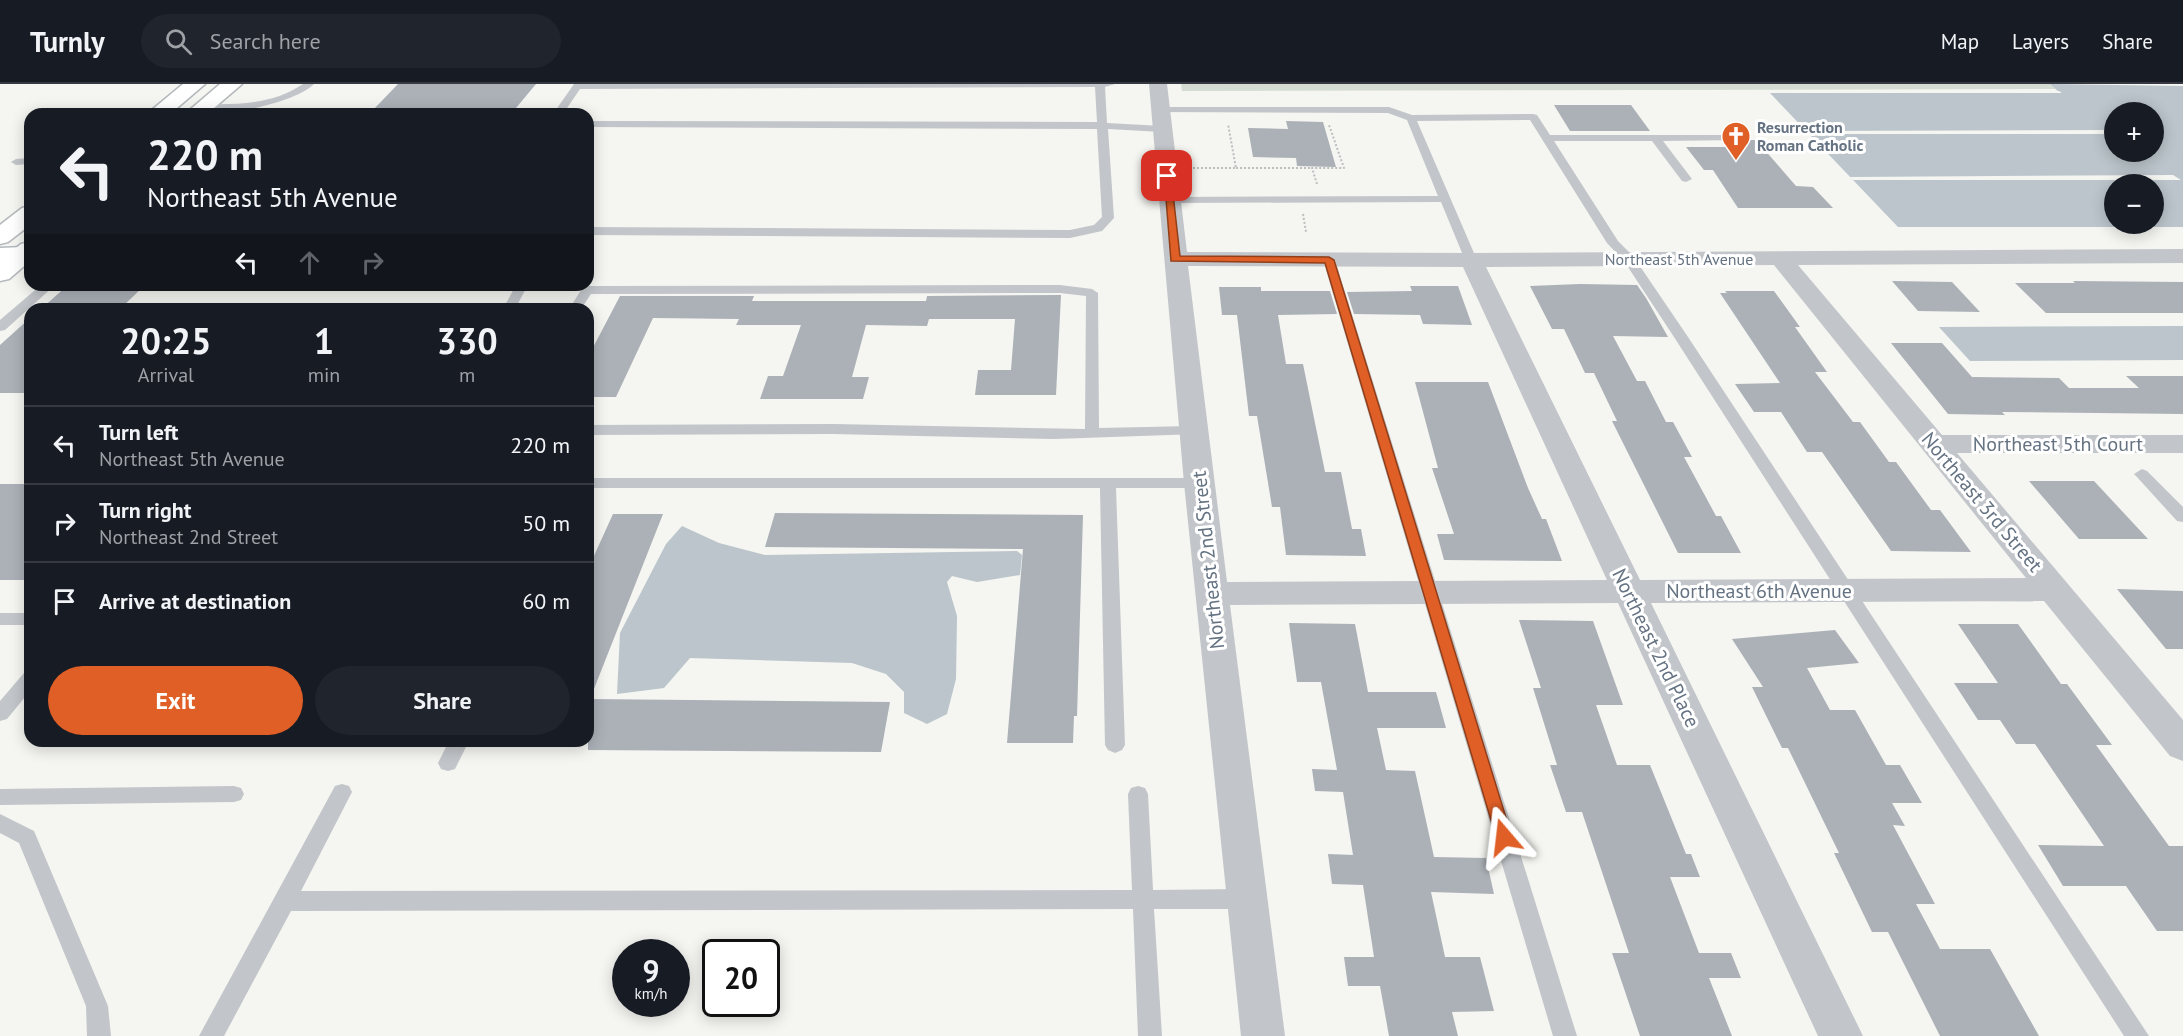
<!DOCTYPE html>
<html lang="en">
<head>
<meta charset="utf-8">
<style>
  :root { --surface:#171b24; --page:#20242c; --text:#f1f3f6; --muted:#9ea1a6; --line:#363941; --accent:#df5f26 }
  body { margin:0; font-family:"PT Sans",sans-serif; background:var(--page); color:var(--text); height:100vh; display:flex; flex-direction:column; font-size:22px; white-space:nowrap }
  * { box-sizing:border-box; margin:0 }
  p { font-size:20px; color:var(--muted) }
  .icon { flex:none; width:33px; height:33px; fill:none; stroke:currentColor; stroke-width:2; stroke-linecap:round; stroke-linejoin:round }
  .map { position:relative; flex:1; overflow:hidden }
  .details { position:absolute; left:24px; top:219px; width:570px; height:444px; display:flex; flex-direction:column; background:var(--surface); border-radius:18px; box-shadow:0 3px 15px #0003 }
  .details>* { flex:none }
  .guide { position:absolute; left:24px; top:24px; width:570px; height:183px; border-radius:18px; box-shadow:0 3px 15px #0003; background:#171b24; color:var(--text); overflow:hidden }
  .buttons { position:absolute; left:2104px; top:18px; display:grid; gap:12px }
  .buttons a { display:grid; place-items:center; width:60px; height:60px; border-radius:50%; background:var(--surface); box-shadow:0 3px 15px #0003; font-size:30px }
  .speed { position:absolute; left:612px; top:855px; display:flex; gap:12px; font-size:30px; font-weight:700; text-align:center }
  .speed>* { display:grid; place-content:center; width:78px; height:78px; border-radius:50%; background:var(--surface); box-shadow:0 3px 15px #0003; line-height:1 }
  .speed small { font-size:15px; font-weight:400 }
  .speed .limit { border:3px solid #111; border-radius:9px; background:#fff; color:#111 }
  .pin { position:absolute; display:grid; place-items:center; width:51px; height:51px; color:#fff; margin:-26px; border-radius:12px; box-shadow:0 3px 9px #0006 }
  .me { position:absolute; width:66px; margin:-33px; rotate:343deg; stroke-linejoin:round; filter:drop-shadow(0 0 4px #0008) }
  .turn { display:flex; align-items:center; gap:21px; height:126px; padding:0 24px; font-size:27px }
  .turn .icon { width:78px; height:78px; stroke-width:2.5 }
  .turn b { display:block; font-size:42px; line-height:51px }
  .lanes { display:flex; align-items:center; height:57px; padding:0 24px; background:#0003; justify-content:center; gap:30px; direction:ltr }
  .lanes .off { opacity:.35 }
  .eta { display:flex; justify-content:space-evenly; align-items:center; height:102px; text-align:center }
  .eta b { font-size:36px; font-weight:800; line-height:42px }
  .cta { display:flex; gap:12px; margin-top:auto; padding:12px 24px }
  .cta a { flex:1; height:69px; border-radius:36px; background:var(--accent); color:#fff; font-size:24px; font-weight:800; line-height:69px; text-align:center }
  .cta a+a { background:var(--page); color:var(--text) }
  ul { padding:0; list-style:none }
  li { display:flex; align-items:center; gap:18px; height:78px; padding:0 24px; border-top:2px solid var(--line) }
  li div { flex:1 }
  li b { display:block; font-size:22px }
  li em { font-style:normal }
  header { display:flex; align-items:center; gap:36px; box-sizing:border-box; height:84px; padding:0 30px; background:var(--surface); border-bottom:2px solid var(--line) }
  header strong { font-size:28px }
  nav { display:flex; gap:33px; margin-inline-start:auto; font-size:21px }
  .search { width:420px; height:54px; background:var(--page); display:flex; align-items:center; gap:15px; box-sizing:border-box; padding:0 21px; border-radius:33px; color:var(--muted); font-size:22px }
  .map>svg:first-child { display:block }
</style>
</head>
<body>
<header>
<strong>Turnly</strong>
<div class="search"><svg class="icon" aria-label="search" viewBox="0 0 24 24"><circle cx="10" cy="10" r="6"/><path d="M15 15l6 6"/></svg>Search here</div>
<nav><a>Map</a><a>Layers</a><a>Share</a></nav>
</header>
<div class="map">
<svg width="2183" height="952" viewBox="0 0 2183 952">
  <rect width="100%" height="100%" fill="#f5f5f1"/>
  <polygon fill="#d5dcd2" points="1181,0 2050,0 2056,5 1182,7"/>
  <g fill="#bbc5cb" fill-rule="evenodd">
    <path d="M2050 0 2183 2V143H1898L1770 9H2060ZM2115 28H2154V68H2115ZM2115 100H2154V140H2115Z"/>
    <polygon points="2183,242 2183,276 1970,277 1939,243"/>
    <polygon points="682,442 719,459 765,471 1017,467 1022,471 1020,491 977,498 952,492 947,498 957,532 956,595 947,630 927,640 904,629 904,608 886,590 852,579 690,574 664,604 617,610 620,549 666,460"/>
  </g>
  <g fill="#f5f5f1">
    <polygon points="1768,7 2059,7 2062,9 1770,9"/>
    <polygon points="2110,46 2115,50 1810,50 1806,47"/>
    <polygon points="2173,91 2181,96 1853,96 1850,93"/>
    <polygon points="1898,143 2183,143 2183,146 1901,146"/>
  </g>
  <g fill="#abb1b7">
    <polygon points="398,0 536,0 516,24 374,25"/>
    <polygon points="1554,21 1631,21 1650,47 1570,47"/>
    <polygon points="1286,37 1323,38 1336,83 1297,82 1296,74 1253,73 1248,44 1288,45"/>
    <polygon points="1744,56 1756,56 1796,102 1813,103 1833,124 1738,124 1713,86 1704,86 1686,63 1732,63 1728,58"/>
    <polygon points="1892,197 1952,198 1980,228 1918,227"/>
    <polygon points="2073,197 2183,198 2183,229 2046,229 2015,199 2075,199"/>
    <polygon points="1580,200 1637,201 1646,214 1668,253 1613,252 1637,297 1645,297 1666,338 1673,338 1692,373 1684,373 1716,432 1721,432 1741,469 1678,469 1612,337 1617,337 1594,289 1585,289 1564,245 1552,245 1530,202"/>
    <polygon points="68,201 145,201 120,225 41,225"/>
    <polygon points="1410,202 1458,202 1472,241 1423,240 1420,231 1354,230 1347,208 1412,207"/>
    <polygon points="1219,203 1261,203 1261,207 1330,207 1337,230 1278,231 1286,280 1303,280 1325,388 1341,388 1352,445 1361,445 1366,472 1286,471 1280,423 1272,423 1257,332 1249,332 1237,231 1222,231"/>
    <polygon points="1725,207 1774,207 1800,243 1795,243 1827,288 1815,288 1853,338 1860,338 1889,378 1896,378 1931,426 1940,426 1971,468 1891,467 1822,368 1807,368 1781,328 1754,328 1735,300 1780,299 1720,209 1727,209"/>
    <polygon points="1061,211 1056,311 975,311 978,286 1011,286 1015,235 929,235 927,242 866,241 852,293 869,293 863,315 760,315 768,292 783,292 801,241 736,241 739,235 653,234 616,313 588,313 588,273 620,212 754,212 752,217 926,217 927,212"/>
    <polygon points="30,234 30,309 0,309 0,261"/>
    <polygon points="1891,259 1942,259 1972,293 2059,294 2069,304 2139,304 2126,292 2183,292 2183,330 2002,328 2005,331 1948,330"/>
    <polygon points="1415,298 1488,298 1528,404 1542,435 1546,435 1562,477 1444,476 1437,450 1454,450 1432,384 1438,384"/>
    <polygon points="2029,397 2094,397 2148,455 2079,455"/>
    <rect x="0" y="400" width="30" height="96"/>
    <polygon points="775,429 1083,431 1077,632 1074,632 1073,659 1007,659 1023,465 765,463"/>
    <polygon points="613,430 663,430 590,615 890,618 881,668 588,666 588,485"/>
    <polygon points="2117,505 2183,507 2183,565 2166,565"/>
    <polygon points="1519,536 1593,537 1623,621 1596,621 1617,681 1650,681 1686,770 1691,770 1700,793 1670,793 1699,869 1731,869 1741,894 1709,894 1732,952 1640,952 1612,869 1629,869 1582,728 1566,728 1550,681 1557,681 1533,604 1541,604"/>
    <polygon points="1289,539 1355,540 1368,608 1436,608 1446,644 1377,644 1386,686 1415,687 1434,773 1486,774 1494,810 1431,808 1445,873 1480,873 1494,927 1452,928 1458,952 1389,952 1380,902 1348,902 1344,873 1374,873 1363,801 1332,800 1328,770 1353,771 1343,708 1315,707 1312,685 1337,686 1321,598 1297,598"/>
    <polygon points="1958,540 2018,540 2061,600 2067,600 2112,661 2096,661 2169,762 2183,762 2183,847 2157,847 2126,802 2063,802 2038,761 2104,762 2035,660 2016,660 2000,636 1978,636 1954,599 1998,599"/>
    <polygon points="1835,546 1859,579 1807,584 1830,626 1855,626 1886,681 1900,681 1922,719 1892,719 1905,742 1893,741 1935,820 1916,820 1940,865 1990,865 2039,952 1940,952 1888,848 1872,848 1834,769 1839,769 1788,664 1782,664 1752,603 1763,603 1732,555"/>
  </g>
  <g fill="none" stroke-linecap="round" stroke-linejoin="round">
    <g stroke="#b4b9be" stroke-width="3">
      <polygon id="secondary" points="23,163 30,164 30,176 0,178 0,164"/>
    </g>
    <g stroke="#b5b9bd" stroke-width="3">
      <g id="primary">
        <polygon points="183,0 205,0 170,30 147,30"/>
        <polygon points="220,0 242,0 207,30 185,30"/>
        <polygon points="30,122 30,141 8,158 0,160 0,141 22,124"/>
        <polygon points="30,158 30,177 9,195 0,197 0,177 21,160"/>
      </g>
    </g>
    <g stroke="#bcbec0" stroke-width="2" stroke-dasharray="2 2" stroke-linecap="butt">
      <polyline points="1189,84 1236,84 1228,40"/>
      <polyline points="1236,84 1312,84"/>
      <polyline points="1317,100 1312,84 1344,84 1329,41"/>
      <polyline points="1303,130 1306,148"/>
    </g>
    <g fill="#c2c5c9" fill-rule="evenodd">
      <path d="M303 0H314C297 18 218 37 199 23L204 20C238 21 274 20 303 0Z"/>
      <polygon points="574,0 1115,0 1105,3 1107,39 1162,42 1167,45 1162,48 1108,45 1114,134 1102,147 1070,154 588,151 588,143 1070,146 1094,141 1102,133 1097,45 588,43 588,37 1097,38 1095,3 580,5 563,30 553,30"/>
      <polygon points="1161,23 1389,23 1412,31 1533,30 1537,31 1550,51 1742,51 1742,55 1738,56 1663,57 1692,95 1686,98 1682,97 1652,57 1554,57 1618,157 1633,172 1688,253 2149,952 2124,952 1674,253 1624,177 1607,159 1530,36 1417,37 1477,176 1471,180 1465,176 1441,118 1169,119 1163,116 1169,113 1438,112 1407,36 1388,29 1157,28 1156,26"/>
      <polygon points="30,74 30,80 16,81 11,78 16,75"/>
      <polygon points="1329,172 1335,176 1577,952 1553,952 1323,176"/>
      <polygon points="41,201 55,201 5,246 0,247 0,236"/>
      <polygon points="516,201 528,201 515,225 503,225"/>
      <polygon points="1060,201 1092,205 1098,209 1099,344 1193,342 1200,347 1198,350 1054,355 833,350 588,351 588,341 833,340 1085,345 1086,212 1060,209 591,210 581,225 569,225 583,203 587,202"/>
      <polygon points="2142,385 2147,387 2183,423 2183,438 2177,437 2137,393 2134,390"/>
      <polygon points="588,394 1199,394 1207,399 1199,404 1116,404 1125,661 1122,666 1115,669 1108,666 1105,661 1100,404 588,404"/>
      <rect x="0" y="529" width="30" height="12"/>
      <polygon points="30,587 30,607 7,635 0,637 0,617 24,589"/>
      <polygon points="449,657 469,657 455,685 448,687 441,685 438,679"/>
      <polygon points="342,700 349,702 352,708 301,807 1132,806 1128,710 1131,704 1138,702 1145,704 1148,710 1153,806 1245,805 1253,808 1256,815 1253,822 1245,825 1154,825 1162,952 1138,952 1133,825 291,827 224,952 199,952 335,702"/>
      <polygon points="234,702 241,704 244,710 241,716 234,718 0,721 0,705"/>
      <polygon points="0,730 34,747 108,922 111,952 87,952 86,922 19,759 0,749"/>
    </g>
    <path fill="#c2c5c9" fill-rule="evenodd" d="M1149 0H1167L1187 168 1471 169 2183 165V179L1798 181 1942 351H2183V369H1957L2183 636V677L2170 672 2044 517 1651 519 1863 952H1818L1618 519 1230 521 1285 952H1241L1184 399ZM1774 181 2026 494 1640 496 1486 183ZM1188 182 1463 183 1607 496 1227 498Z"/>
    <use href="#secondary" fill="#fff" fill-rule="evenodd"/>
    <use href="#primary" fill="#fff" fill-rule="evenodd"/>
  </g>
  <polygon fill="#df5f26" stroke="#913e19" stroke-width="1.5" points="1164,90 1171,92 1180,172 1329,173 1334,176 1512,753 1510,758 1504,760 1498,758 1496,753 1325,179 1171,177"/>
  <defs>
    <g id="church-pin" transform="scale(1.5)"><path d="M0 17L-7.5 6A9.5 9.5 0 1 1 7.5 6Z" fill="#df5f26" stroke="#fff"/><path d="M-1.2-6h2.4v3.5h3.3v2.4h-3.3V6h-2.4V-.1h-3.3v-2.4h3.3Z" fill="#fff"/></g>
  </defs>
  <g fill-rule="evenodd">
    <use href="#church-pin" x="1736" y="52"/>
  </g>
  <g text-anchor="middle" stroke-width="6" stroke-linejoin="round" paint-order="stroke">
    <g font-size="16" font-weight="bold" fill="#647282" stroke="#fff" text-anchor="start">
      <text x="1757" y="49">Resurrection<tspan x="1757" dy="18">Roman Catholic</tspan></text>
    </g>
    <g font-size="16" fill="#647282" stroke="#fff">
      <text x="1679" y="181">Northeast 5th Avenue</text>
    </g>
    <g font-size="20" fill="#647282" stroke="#fff">
      <text x="2058" y="367">Northeast 5th Court</text>
      <text transform="translate(1982 418) rotate(50)" y="7">Northeast 3rd Street</text>
      <text transform="translate(1208 476) rotate(-96)" y="7">Northeast 2nd Street</text>
      <text x="1759" y="514">Northeast 6th Avenue</text>
      <text transform="translate(1656 564) rotate(64)" y="7">Northeast 2nd Place</text>
    </g>
  </g>
</svg>
<div class="buttons">
<a>+</a>
<a>−</a>
</div>
<div class="speed"><div>9<small>km/h</small></div><div class="limit">20</div></div>
<div class="pin" style="left:1167px;top:92px;background:#d93025"><svg class="icon" aria-label="arrive" viewBox="0 0 24 24"><path d="M6 21V4h12l-3 4 3 4H6"/></svg></div>
<svg class="me" style="left:1504px;top:753px" viewBox="-20 -20 40 40"><path d="M0-17L14 15 0 8-14 15z" fill="#df5f26" stroke="#fff" stroke-width="4"/></svg>
<div class="guide">
<div class="turn"><svg class="icon" aria-label="left" viewBox="0 0 24 24"><path d="M17 20v-9H6M10 6l-5 5 5 5"/></svg><div><b>220 m</b>Northeast 5th Avenue</div></div>
<div class="lanes"><svg class="icon" aria-label="left" viewBox="0 0 24 24"><path d="M17 20v-9H6M10 6l-5 5 5 5"/></svg><svg class="icon off" aria-label="ahead" viewBox="0 0 24 24"><path d="M12 20V5M6 11l6-6 6 6"/></svg><svg class="icon off" aria-label="right" viewBox="0 0 24 24"><path d="M7 20v-9h11M14 6l5 5-5 5"/></svg></div>
</div>
<section class="details">
<div class="eta">
<div><b>20:25</b><p>Arrival</p></div>
<div><b>1</b><p>min</p></div>
<div><b>330</b><p>m</p></div>
</div>
<ul>
<li><svg class="icon" aria-label="left" viewBox="0 0 24 24"><path d="M17 20v-9H6M10 6l-5 5 5 5"/></svg><div><b>Turn left</b><p>Northeast 5th Avenue</p></div><em>220 m</em></li>
<li><svg class="icon" aria-label="right" viewBox="0 0 24 24"><path d="M7 20v-9h11M14 6l5 5-5 5"/></svg><div><b>Turn right</b><p>Northeast 2nd Street</p></div><em>50 m</em></li>
<li><svg class="icon" aria-label="arrive" viewBox="0 0 24 24"><path d="M6 21V4h12l-3 4 3 4H6"/></svg><div><b>Arrive at destination</b></div><em>60 m</em></li>
</ul>
<div class="cta"><a>Exit</a><a>Share</a></div>
</section>
</div>
</body>
</html>
